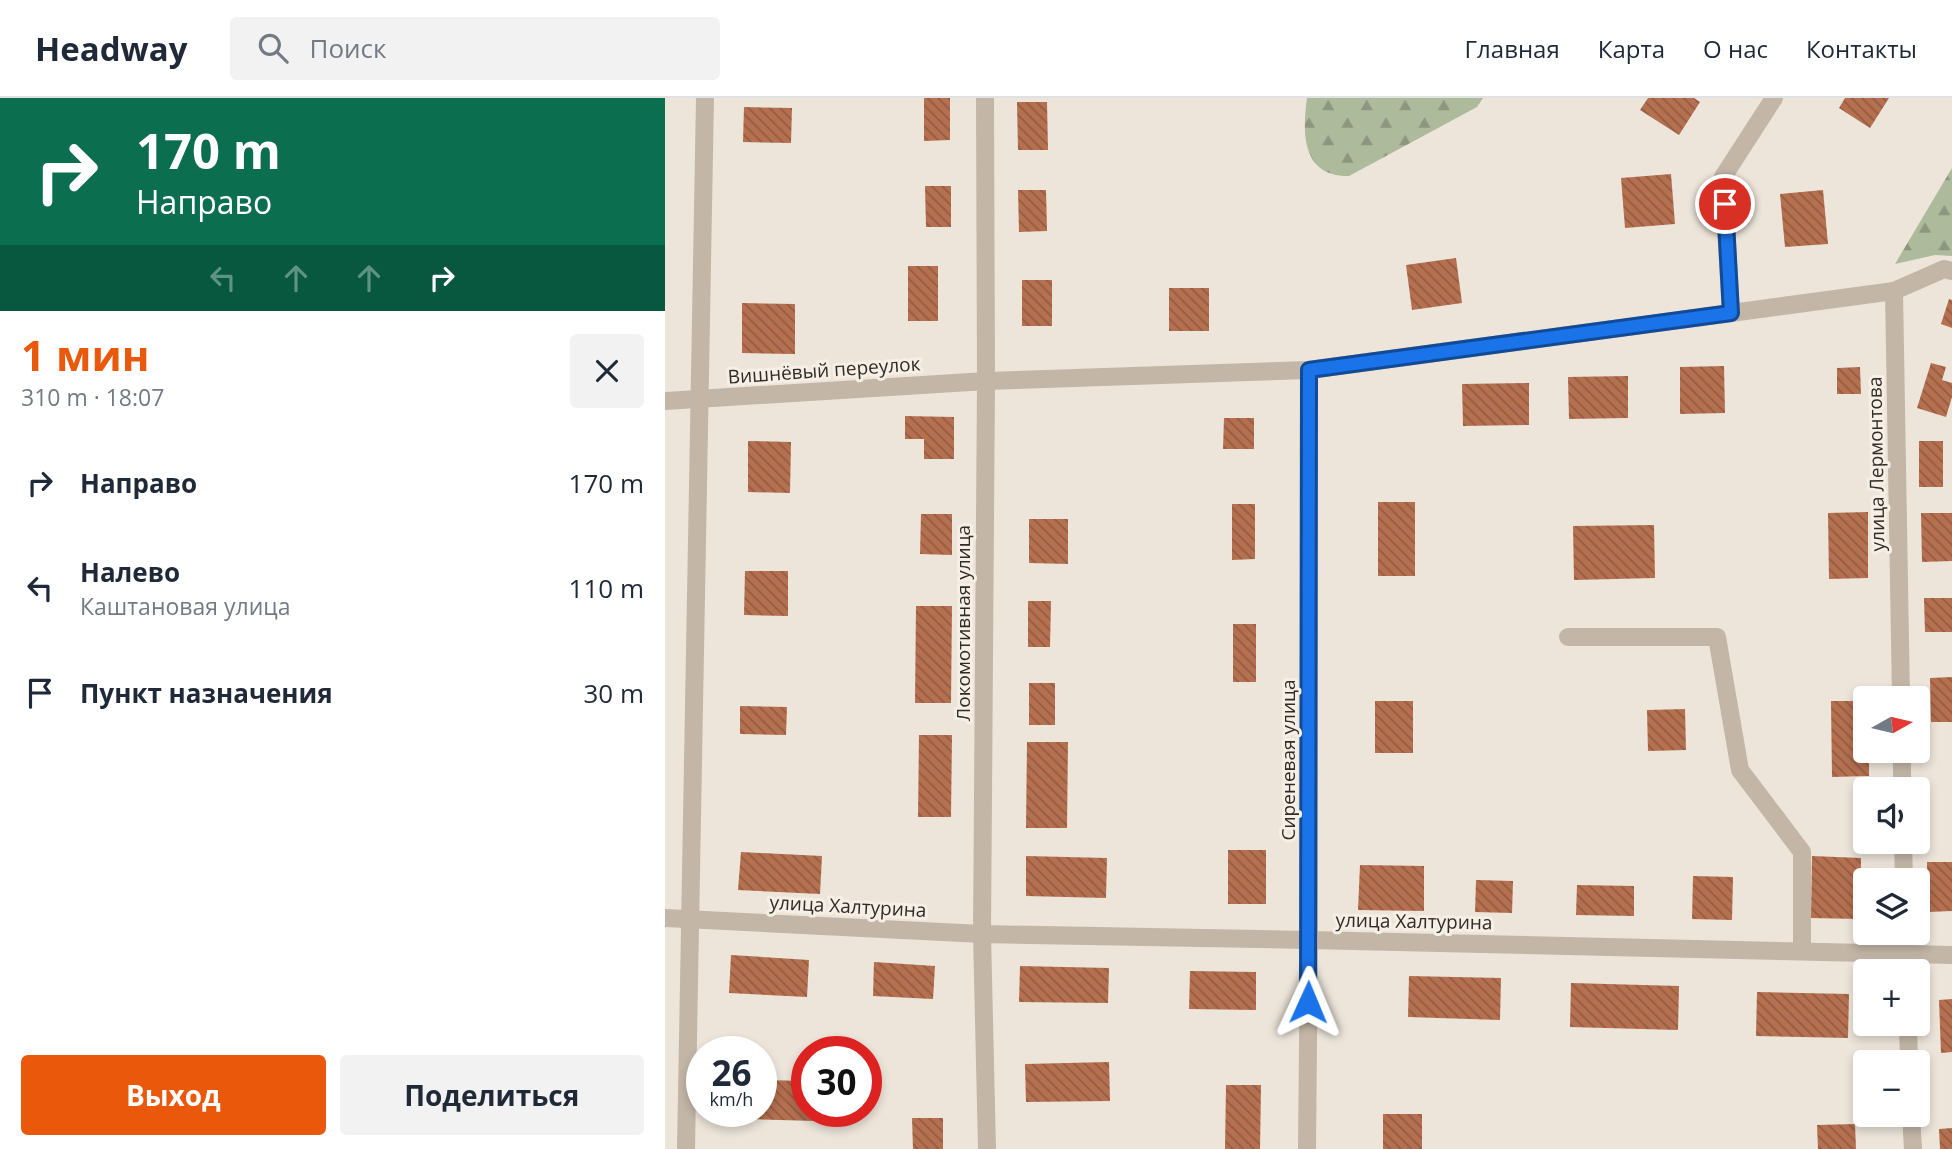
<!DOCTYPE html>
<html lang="ru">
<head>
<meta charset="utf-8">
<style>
  :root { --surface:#fff; --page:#f2f2f3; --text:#1f2937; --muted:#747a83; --line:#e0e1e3; --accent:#ea580c }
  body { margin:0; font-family:"Open Sans",sans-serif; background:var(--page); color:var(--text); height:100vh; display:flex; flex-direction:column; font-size:26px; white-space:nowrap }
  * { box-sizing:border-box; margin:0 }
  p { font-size:23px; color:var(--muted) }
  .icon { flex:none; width:38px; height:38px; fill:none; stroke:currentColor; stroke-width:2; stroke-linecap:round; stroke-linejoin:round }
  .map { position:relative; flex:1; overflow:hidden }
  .details { display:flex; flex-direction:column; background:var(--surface); width:665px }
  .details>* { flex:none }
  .guide { background:#0b6e4f; color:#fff; overflow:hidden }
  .needle { width:46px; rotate:82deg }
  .controls { position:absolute; left:1188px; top:588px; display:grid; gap:14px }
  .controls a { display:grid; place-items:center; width:77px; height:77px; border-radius:7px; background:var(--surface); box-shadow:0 4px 10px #0003; font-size:35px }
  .speed { position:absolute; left:21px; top:938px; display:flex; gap:14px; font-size:35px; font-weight:700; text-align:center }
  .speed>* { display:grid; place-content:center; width:91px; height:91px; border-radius:50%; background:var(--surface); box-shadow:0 4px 10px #0003; line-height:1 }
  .speed small { font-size:18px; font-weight:400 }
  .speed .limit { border:10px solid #d22; background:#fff; color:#111 }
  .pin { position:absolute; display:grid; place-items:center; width:60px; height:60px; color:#fff; margin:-30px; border:4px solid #fff; border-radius:50%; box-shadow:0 2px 7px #0007 }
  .me { position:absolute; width:77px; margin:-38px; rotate:1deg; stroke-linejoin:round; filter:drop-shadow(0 0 5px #0008) }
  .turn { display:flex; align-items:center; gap:24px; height:147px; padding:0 21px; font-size:32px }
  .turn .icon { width:91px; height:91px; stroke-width:2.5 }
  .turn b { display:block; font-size:49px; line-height:60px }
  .lanes { display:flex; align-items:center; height:66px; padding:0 21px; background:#0003; justify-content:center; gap:35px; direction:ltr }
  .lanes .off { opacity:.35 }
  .round { display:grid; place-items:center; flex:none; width:74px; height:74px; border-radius:7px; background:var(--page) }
  .head { display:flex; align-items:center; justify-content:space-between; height:119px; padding:0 21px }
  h1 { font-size:42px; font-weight:700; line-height:52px; color:var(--accent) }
  .action { display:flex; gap:14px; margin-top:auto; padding:14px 21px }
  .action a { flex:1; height:80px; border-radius:7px; background:var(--accent); color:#fff; font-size:28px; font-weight:700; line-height:80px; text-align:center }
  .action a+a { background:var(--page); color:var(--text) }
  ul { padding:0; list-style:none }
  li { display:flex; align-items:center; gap:21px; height:105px; padding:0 21px }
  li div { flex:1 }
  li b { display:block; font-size:26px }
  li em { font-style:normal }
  header { display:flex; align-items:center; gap:42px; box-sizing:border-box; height:98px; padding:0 35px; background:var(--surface); border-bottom:2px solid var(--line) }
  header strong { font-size:33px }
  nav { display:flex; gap:38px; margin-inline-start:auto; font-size:24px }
  .search { width:490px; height:63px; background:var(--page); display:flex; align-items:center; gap:18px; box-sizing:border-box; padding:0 24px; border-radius:7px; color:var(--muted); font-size:26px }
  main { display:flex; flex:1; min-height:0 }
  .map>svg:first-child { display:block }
</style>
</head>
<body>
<header>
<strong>Headway</strong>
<div class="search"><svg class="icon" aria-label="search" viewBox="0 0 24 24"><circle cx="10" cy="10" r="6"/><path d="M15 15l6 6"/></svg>Поиск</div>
<nav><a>Главная</a><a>Карта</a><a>О нас</a><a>Контакты</a></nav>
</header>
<main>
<section class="details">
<div class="guide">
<div class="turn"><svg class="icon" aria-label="right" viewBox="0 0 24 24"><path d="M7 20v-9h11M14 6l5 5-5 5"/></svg><div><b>170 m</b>Направо</div></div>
<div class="lanes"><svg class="icon off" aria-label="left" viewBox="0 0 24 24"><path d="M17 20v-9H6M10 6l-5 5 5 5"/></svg><svg class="icon off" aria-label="ahead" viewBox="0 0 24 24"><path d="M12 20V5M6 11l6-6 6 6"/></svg><svg class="icon off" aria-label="ahead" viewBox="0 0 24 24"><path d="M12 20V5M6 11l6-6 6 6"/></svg><svg class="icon" aria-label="right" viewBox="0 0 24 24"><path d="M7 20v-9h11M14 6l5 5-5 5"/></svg></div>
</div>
<div class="head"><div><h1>1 мин</h1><p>310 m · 18:07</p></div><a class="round"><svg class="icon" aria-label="close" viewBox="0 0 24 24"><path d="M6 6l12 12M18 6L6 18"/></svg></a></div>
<ul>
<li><svg class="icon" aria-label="right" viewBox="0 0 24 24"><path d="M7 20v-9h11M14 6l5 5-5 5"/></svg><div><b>Направо</b></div><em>170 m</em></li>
<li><svg class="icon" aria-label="left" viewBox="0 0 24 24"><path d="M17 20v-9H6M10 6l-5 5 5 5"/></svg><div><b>Налево</b><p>Каштановая улица</p></div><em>110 m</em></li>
<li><svg class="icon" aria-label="arrive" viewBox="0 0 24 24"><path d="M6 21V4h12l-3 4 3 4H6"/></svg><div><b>Пункт назначения</b></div><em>30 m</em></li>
</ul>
<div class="action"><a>Выход</a><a>Поделиться</a></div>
</section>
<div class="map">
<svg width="1287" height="1051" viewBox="0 0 1287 1051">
  <defs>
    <pattern id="forest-firs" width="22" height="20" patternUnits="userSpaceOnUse" patternTransform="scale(1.75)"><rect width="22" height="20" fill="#adba9c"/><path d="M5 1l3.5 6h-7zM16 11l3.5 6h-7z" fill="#8d977f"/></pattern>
    <pattern id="building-back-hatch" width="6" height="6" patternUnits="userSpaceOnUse" patternTransform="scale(1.75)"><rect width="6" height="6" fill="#b57050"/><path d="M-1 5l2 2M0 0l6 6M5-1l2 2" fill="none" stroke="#945c42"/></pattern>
  </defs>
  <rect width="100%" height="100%" fill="#ede5da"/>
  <g fill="url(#forest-firs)">
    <path d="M642 0H818L812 9 684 78C637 79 637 36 642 0Z"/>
    <polygon points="1287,70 1287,158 1270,157 1230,166"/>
  </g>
  <g fill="url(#building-back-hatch)">
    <polygon points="259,0 285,0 285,42 259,43"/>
    <polygon points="983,0 1029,0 1035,4 1014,37 975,12"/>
    <polygon points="1180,0 1224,0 1205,30 1174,10"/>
    <polygon points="352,4 382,4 383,52 353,52"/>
    <polygon points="79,9 127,10 126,45 78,44"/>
    <polygon points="1006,76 1010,126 960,130 956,80"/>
    <polygon points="260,88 286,88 286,129 261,129"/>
    <polygon points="353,92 381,92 382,133 354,134"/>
    <polygon points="1158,92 1163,146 1120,149 1115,96"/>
    <polygon points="791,160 797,205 747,212 741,167"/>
    <rect x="243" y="168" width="30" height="55"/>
    <rect x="357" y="182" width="30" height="46"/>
    <rect x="504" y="190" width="40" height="43"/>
    <polygon points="1284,201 1287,202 1287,230 1276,226"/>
    <polygon points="77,205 130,206 130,256 77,255"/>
    <polygon points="1266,265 1281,269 1277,282 1287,285 1287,299 1281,319 1252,310"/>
    <polygon points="1059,268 1060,315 1015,316 1015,269"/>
    <polygon points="1195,269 1196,296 1172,296 1172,270"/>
    <polygon points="963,278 963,320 904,321 903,279"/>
    <polygon points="864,285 864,327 798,328 797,286"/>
    <polygon points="240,318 289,319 289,361 259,361 259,341 240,341"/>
    <polygon points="559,320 589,320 589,351 558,351"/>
    <polygon points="83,343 126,344 125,395 83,394"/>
    <rect x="1254" y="343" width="24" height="46"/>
    <rect x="713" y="404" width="37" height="74"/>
    <polygon points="567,406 590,406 590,461 567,462"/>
    <polygon points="1203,414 1203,480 1164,481 1163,415"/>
    <polygon points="1256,415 1287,415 1287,463 1257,464"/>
    <polygon points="256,416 287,416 287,457 255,456"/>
    <polygon points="364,421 403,421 403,466 364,465"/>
    <polygon points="989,427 990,480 909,482 908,428"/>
    <polygon points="80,473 123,473 123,518 79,517"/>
    <polygon points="1259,500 1287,500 1287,534 1260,534"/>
    <polygon points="363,503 386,503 385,549 363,549"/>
    <polygon points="251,508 287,508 286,605 250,605"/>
    <rect x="568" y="526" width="23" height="58"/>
    <polygon points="1287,579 1287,624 1266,624 1265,580"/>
    <rect x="364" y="585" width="26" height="42"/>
    <rect x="710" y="603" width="38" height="52"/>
    <polygon points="1166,603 1200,603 1200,653 1204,653 1204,678 1167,679"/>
    <polygon points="75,608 122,609 121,637 75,636"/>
    <polygon points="1020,611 1021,652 983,653 982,612"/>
    <polygon points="254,637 287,637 286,719 253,719"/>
    <polygon points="362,644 403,644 402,730 361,730"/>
    <rect x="563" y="752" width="38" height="54"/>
    <polygon points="76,754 157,758 155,796 73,792"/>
    <polygon points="361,758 442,760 441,800 361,798"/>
    <polygon points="1147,758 1196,760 1195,821 1146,820"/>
    <polygon points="1262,764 1287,764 1287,813 1263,814"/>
    <polygon points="695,767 759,768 759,813 693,812"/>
    <polygon points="1028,778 1068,779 1067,822 1027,821"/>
    <polygon points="811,782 848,783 847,815 810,814"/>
    <polygon points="912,787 969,788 969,818 911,817"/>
    <polygon points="66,857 144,862 142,899 64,895"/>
    <polygon points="209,864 270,868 268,901 208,898"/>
    <polygon points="355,868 444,870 443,905 354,904"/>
    <polygon points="525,873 591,874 591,912 524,911"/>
    <polygon points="744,878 836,880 835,922 743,919"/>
    <polygon points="906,885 1014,888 1013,932 905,929"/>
    <polygon points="1092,894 1184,896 1183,940 1091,938"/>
    <polygon points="1287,901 1287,954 1276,955 1274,902"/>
    <polygon points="444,964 445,1003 361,1004 360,966"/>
    <polygon points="96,982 142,983 142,1013 150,1013 150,1023 81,1021 81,1013 96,1013"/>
    <polygon points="561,987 596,987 595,1051 560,1051"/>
    <rect x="718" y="1016" width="39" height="35"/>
    <polygon points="247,1020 278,1020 278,1051 248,1051"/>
    <polygon points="1190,1026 1191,1051 1153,1051 1152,1027"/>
    <polygon points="1287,1030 1287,1051 1275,1051 1274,1031"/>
  </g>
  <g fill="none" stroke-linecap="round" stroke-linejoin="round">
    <g stroke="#c3b6a7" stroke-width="18">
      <polyline points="320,0 321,283 317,836 322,1051"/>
      <polyline points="1066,215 1058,79 1109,0"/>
      <polyline points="0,303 321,283 644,272 1229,193"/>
      <polyline points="903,539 1052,539 1075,672 1137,754 1137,853"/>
      <polyline points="1236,600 1229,193 1279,171 1287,173"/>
      <polyline points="1237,653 1237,691"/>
      <polyline points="1238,744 1239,782"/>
      <polyline points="0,820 317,836 644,842 1287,857"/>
      <polyline points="1240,835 1241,873"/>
      <polyline points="1243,926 1244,964"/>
      <polyline points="1246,1017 1248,1051"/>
      <polyline points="21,1051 40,0"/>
      <polyline points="642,1051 644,842 644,272"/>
    </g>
  </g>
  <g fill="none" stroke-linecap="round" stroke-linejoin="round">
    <g stroke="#114b97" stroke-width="18">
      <polyline id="route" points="643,904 644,272 1066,215 1060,106"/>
    </g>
    <use href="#route" stroke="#1a73e8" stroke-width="12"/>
  </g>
  <g text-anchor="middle" stroke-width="6" stroke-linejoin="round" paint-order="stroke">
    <g font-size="19" fill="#312b27" stroke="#f6efe5">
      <text transform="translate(159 272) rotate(-4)" y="7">Вишнёвый переулок</text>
      <text transform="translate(1211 366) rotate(-91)" y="7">улица Лермонтова</text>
      <text transform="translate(298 525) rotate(-90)" y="7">Локомотивная улица</text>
      <text transform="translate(623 662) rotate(-90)" y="7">Сиреневая улица</text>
      <text transform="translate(183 808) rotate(3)" y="7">улица Халтурина</text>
      <text transform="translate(749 823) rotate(1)" y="7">улица Халтурина</text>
    </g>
  </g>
</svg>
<div class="controls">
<a><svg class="needle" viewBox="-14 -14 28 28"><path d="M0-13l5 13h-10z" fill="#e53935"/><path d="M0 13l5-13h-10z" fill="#747a83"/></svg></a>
<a><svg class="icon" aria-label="sound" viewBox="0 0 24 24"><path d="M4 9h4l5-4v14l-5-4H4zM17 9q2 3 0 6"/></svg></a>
<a><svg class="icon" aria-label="layers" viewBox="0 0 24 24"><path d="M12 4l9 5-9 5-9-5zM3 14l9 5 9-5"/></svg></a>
<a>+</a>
<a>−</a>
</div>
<div class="speed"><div>26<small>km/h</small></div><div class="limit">30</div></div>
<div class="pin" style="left:1060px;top:106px;background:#d93025"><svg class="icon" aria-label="arrive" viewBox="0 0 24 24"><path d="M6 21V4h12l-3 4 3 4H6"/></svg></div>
<svg class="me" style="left:643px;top:904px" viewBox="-20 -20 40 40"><path d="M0-17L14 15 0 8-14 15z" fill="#1a73e8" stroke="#fff" stroke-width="4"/></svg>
</div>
</main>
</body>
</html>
